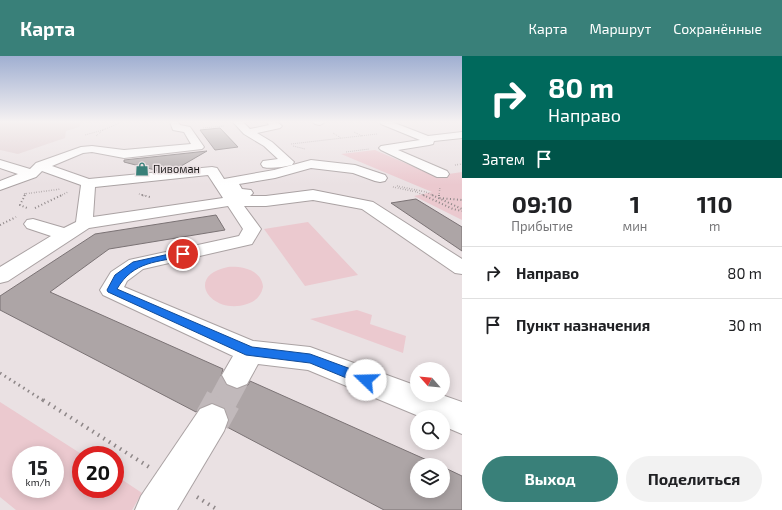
<!DOCTYPE html>
<html lang="ru">
<head>
<meta charset="utf-8">
<style>
  :root { --surface:#fff; --page:#f2f2f2; --text:#202124; --muted:#757577; --line:#e0e0e0; --accent:#398079 }
  body { margin:0; font-family:"Exo 2",sans-serif; background:var(--page); color:var(--text); height:100vh; display:flex; flex-direction:column; font-size:15px; white-space:nowrap }
  * { box-sizing:border-box; margin:0 }
  p { font-size:13px; color:var(--muted) }
  .icon { flex:none; width:22px; height:22px; fill:none; stroke:currentColor; stroke-width:2; stroke-linecap:round; stroke-linejoin:round }
  .map { position:relative; flex:1; overflow:hidden }
  .drawer { display:flex; flex-direction:column; background:var(--surface); width:320px }
  .drawer>* { flex:none }
  .banner { background:#00695c; color:#fff; overflow:hidden }
  .needle { width:26px; rotate:297deg }
  .controls { position:absolute; left:410px; top:306px; display:grid; gap:8px }
  .controls a { display:grid; place-items:center; width:40px; height:40px; border-radius:50%; background:var(--surface); box-shadow:0 2px 10px #0003; font-size:20px }
  .speed { position:absolute; left:12px; top:390px; display:flex; gap:8px; font-size:20px; font-weight:700; text-align:center }
  .speed>* { display:grid; place-content:center; width:52px; height:52px; border-radius:50%; background:var(--surface); box-shadow:0 2px 10px #0003; line-height:1 }
  .speed small { font-size:10px; font-weight:400 }
  .speed .limit { border:6px solid #d22; background:#fff; color:#111 }
  .pin { position:absolute; display:grid; place-items:center; width:34px; height:34px; color:#fff; margin:-17px; border:2px solid #fff; border-radius:50%; box-shadow:0 1px 4px #0007 }
  .me { position:absolute; width:44px; margin:-22px; rotate:291deg; stroke-linejoin:round; filter:drop-shadow(0 0 3px #0008) }
  .turn { display:flex; align-items:center; gap:14px; height:84px; padding:0 20px; font-size:18px }
  .turn .icon { width:52px; height:52px; stroke-width:2.5 }
  .turn b { display:block; font-size:28px; line-height:34px }
  .then { display:flex; align-items:center; height:38px; padding:0 20px; background:#0003; gap:8px; font-size:15px }
  .eta { display:flex; justify-content:space-evenly; align-items:center; height:68px; text-align:center }
  .eta b { font-size:24px; font-weight:700; line-height:28px }
  .cta { display:flex; gap:8px; margin-top:auto; padding:8px 20px }
  .cta a { flex:1; height:46px; border-radius:24px; background:var(--accent); color:#fff; font-size:16px; font-weight:700; line-height:46px; text-align:center }
  .cta a+a { background:var(--page); color:var(--text) }
  ul { padding:0; list-style:none }
  li { display:flex; align-items:center; gap:12px; height:52px; padding:0 20px; border-top:1px solid var(--line) }
  li div { flex:1 }
  li b { display:block; font-size:15px }
  li em { font-style:normal }
  header { display:flex; align-items:center; gap:24px; box-sizing:border-box; height:56px; padding:0 20px; background:var(--accent); color:#fff }
  header strong { font-size:19px }
  nav { display:flex; gap:22px; margin-inline-start:auto; font-size:14px }
  main { display:flex; flex:1; min-height:0 }
  .map>svg:first-child { display:block }
</style>
</head>
<body>
<header>
<strong>Карта</strong>
<nav><a>Карта</a><a>Маршрут</a><a>Сохранённые</a></nav>
</header>
<main>
<div class="map">
<svg width="462" height="454" viewBox="0 0 462 454">
  <rect width="100%" height="100%" fill="#eae1e3"/>
  <polygon fill="#e1d0d3" points="0,66 81,66 79,71 66,75 65,82 18,98 0,94"/>
  <g fill="#ebc9cf" fill-rule="evenodd">
    <polygon points="375,94 435,120 462,116 462,164 414,140 432,136 341,98"/>
    <polygon points="308,166 358,219 305,230 264,173"/>
    <path d="M228 211C242 210 262 214 263 231 261 240 256 245 247 248 212 260 183 220 228 211Z"/>
    <polygon points="357,254 372,259 370,268 406,280 403,297 310,263"/>
    <path d="M0 346 83 399H81V433H115V419L142 437 132 454H16L0 441ZM21 399H55V433H21Z"/>
  </g>
  <g fill="#ada5a6" stroke="#7b7375">
    <polygon points="220,72 238,91 215,94 200,74"/>
    <polygon points="207,95 176,113 159,115 124,106 124,104"/>
    <polygon points="416,143 462,171 462,195 391,147"/>
    <polygon points="216,159 225,174 109,193 50,236 223,313 221,320 226,329 238,333 248,329 250,325 438,409 417,409 417,435 443,435 443,411 462,420 462,454 384,454 227,371 229,363 225,352 211,347 199,352 196,356 0,254 0,240 95,178"/>
  </g>
  <g fill="none" stroke-linecap="round" stroke-linejoin="round">
    <polyline stroke="#c1b9bb" stroke-width="28" stroke-dasharray="28 14" stroke-linecap="butt" points="223,345 237,319"/>
    <polyline stroke="#c1b9bb" stroke-width="36" stroke-dasharray="36 18" stroke-linecap="butt" points="212,364 223,344"/>
    <g stroke="#aaa2a3" stroke-width="2">
      <g id="minor">
        <path d="M170 66H178L180 69 190 71 204 91 202 93 124 102 92 96 83 97 52 110 89 123 212 111 217 112 224 123 274 114 311 104 355 109 385 119 387 122 385 125 380 126 375 125 353 117 311 112 275 122 239 128 242 133 251 134 253 137 250 140H266L313 134 373 146 462 203V218L455 217 362 153 313 144 266 150H244L261 173 252 188 143 213 127 225 124 231 253 285 310 291 417 330V339H442L462 346V378L443 370V361H421L308 314 258 308 247 328 237 332 227 328 222 319 233 300 103 239 100 234 111 216 129 204 239 180 243 173 228 150 89 172 8 225 0 227V211L51 180 27 172 24 168 27 164 33 163 64 172 76 166 81 129 42 115 36 121 0 134V125L18 118 0 112V104L30 113 36 107 81 91 92 90 124 94 191 88 184 76 173 74ZM208 119 223 142 93 161 95 131Z"/>
        <path d="M233 66H243L250 73 269 69 267 66C272 66 278 65 282 70L280 72 257 77 272 86 294 106 292 109C283 111 271 113 263 111L261 108 263 105 278 103 264 90 244 78Z"/>
        <polygon points="313,66 325,66 320,69 315,68"/>
        <polygon points="380,66 392,66 428,80 462,76 462,82 434,85 433,88 429,89 398,94 447,115 449,118 447,121 437,121 381,94 379,92 381,90 420,84 381,68"/>
        <polygon points="212,348 224,353 228,364 224,375 177,454 135,454 141,440 200,353"/>
      </g>
    </g>
    <g stroke="#8e8788" stroke-width="1" stroke-dasharray="0.5 1.5" stroke-linecap="butt">
      <polyline points="203,72 224,70"/>
      <polyline points="354,76 362,80"/>
      <polyline points="333,77 341,82"/>
      <polyline points="85,79 103,74"/>
      <polyline points="96,80 103,74 122,66"/>
      <polyline points="291,88 377,78"/>
      <polyline points="293,90 305,93"/>
      <polyline points="346,96 369,93"/>
    </g>
    <g stroke="#8e8788" stroke-width="1.5" stroke-dasharray="0.5 2" stroke-linecap="butt">
      <polyline points="455,109 462,108"/>
      <polyline points="397,130 426,136 434,140"/>
      <polyline points="393,131 417,136 425,140"/>
      <polyline points="24,138 61,133"/>
      <polyline points="139,138 145,140"/>
      <polyline points="24,140 26,136"/>
      <polyline points="60,140 68,136"/>
      <polyline points="439,140 440,130"/>
    </g>
    <g stroke="#8e8788" stroke-width="2" stroke-dasharray="1 2.5" stroke-linecap="butt">
      <polyline points="25,139 20,149 27,152"/>
      <polyline points="142,139 150,141"/>
      <polyline points="423,139 453,153 462,155"/>
      <polyline points="432,139 462,153"/>
      <polyline points="439,139 439,142 462,144"/>
      <polyline points="35,152 62,139"/>
      <polyline points="0,169 16,161"/>
    </g>
    <polyline stroke="#8e8788" stroke-width="3" stroke-dasharray="1.5 4" stroke-linecap="butt" points="0,317 44,345"/>
    <g stroke="#8e8788" stroke-width="4" stroke-dasharray="1.5 5" stroke-linecap="butt">
      <polyline points="43,344 149,411"/>
      <polyline points="197,441 218,454"/>
    </g>
    <use href="#minor" fill="#fff" fill-rule="evenodd"/>
  </g>
  <linearGradient id="sky" x2="0" y2="1"><stop stop-color="#a0afd1"/><stop offset="0.51" stop-color="#f6f2f2"/><stop offset="1" stop-color="#f6f2f2" stop-opacity="0"/></linearGradient>
  <rect width="462" height="129" fill="url(#sky)"/>
  <path fill="#1a73e8" stroke="#114b97" d="M183 195 187 198 186 200C158 206 133 205 117 233L252 291 310 298 370 320 372 324 370 328 366 330 310 307 246 299 108 236 107 234 115 219 133 206Z"/>
  <defs>
    <g id="shop-bare" transform="scale(1.08)"><path d="M-5-2.5h2.3a2.7 3.5 0 0 1 5.4 0H5L5.5 6h-11ZM-1.5-2.5h3a1.5 2.3 0 0 0-3 0Z" fill="#398079" stroke="#eae1e3" stroke-width="2.5" paint-order="stroke"/></g>
  </defs>
  <g fill-rule="evenodd">
    <use href="#shop-bare" x="142" y="113"/>
  </g>
  <g text-anchor="middle" stroke-width="3" stroke-linejoin="round" paint-order="stroke">
    <g font-size="11" fill="#1d1a1a" stroke="#eae1e3" text-anchor="start">
      <text x="153" y="117">Пивоман</text>
    </g>
  </g>
</svg>
<div class="controls">
<a><svg class="needle" viewBox="-14 -14 28 28"><path d="M0-13l5 13h-10z" fill="#e53935"/><path d="M0 13l5-13h-10z" fill="#757577"/></svg></a>
<a><svg class="icon" aria-label="search" viewBox="0 0 24 24"><circle cx="10" cy="10" r="6"/><path d="M15 15l6 6"/></svg></a>
<a><svg class="icon" aria-label="layers" viewBox="0 0 24 24"><path d="M12 4l9 5-9 5-9-5zM3 14l9 5 9-5"/></svg></a>
</div>
<div class="speed"><div>15<small>km/h</small></div><div class="limit">20</div></div>
<div class="pin" style="left:183px;top:198px;background:#d93025"><svg class="icon" aria-label="arrive" viewBox="0 0 24 24"><path d="M6 21V4h12l-3 4 3 4H6"/></svg></div>
<svg class="me" style="left:366px;top:324px" viewBox="-20 -20 40 40"><circle r="19" fill="#fff"/><path d="M0-13L10 11 0 6-10 11z" fill="#1a73e8"/></svg>
</div>
<section class="drawer">
<div class="banner">
<div class="turn"><svg class="icon" aria-label="right" viewBox="0 0 24 24"><path d="M7 20v-9h11M14 6l5 5-5 5"/></svg><div><b>80 m</b>Направо</div></div>
<div class="then">Затем<svg class="icon" aria-label="arrive" viewBox="0 0 24 24"><path d="M6 21V4h12l-3 4 3 4H6"/></svg></div>
</div>
<div class="eta">
<div><b>09:10</b><p>Прибытие</p></div>
<div><b>1</b><p>мин</p></div>
<div><b>110</b><p>m</p></div>
</div>
<ul>
<li><svg class="icon" aria-label="right" viewBox="0 0 24 24"><path d="M7 20v-9h11M14 6l5 5-5 5"/></svg><div><b>Направо</b></div><em>80 m</em></li>
<li><svg class="icon" aria-label="arrive" viewBox="0 0 24 24"><path d="M6 21V4h12l-3 4 3 4H6"/></svg><div><b>Пункт назначения</b></div><em>30 m</em></li>
</ul>
<div class="cta"><a>Выход</a><a>Поделиться</a></div>
</section>
</main>
</body>
</html>
